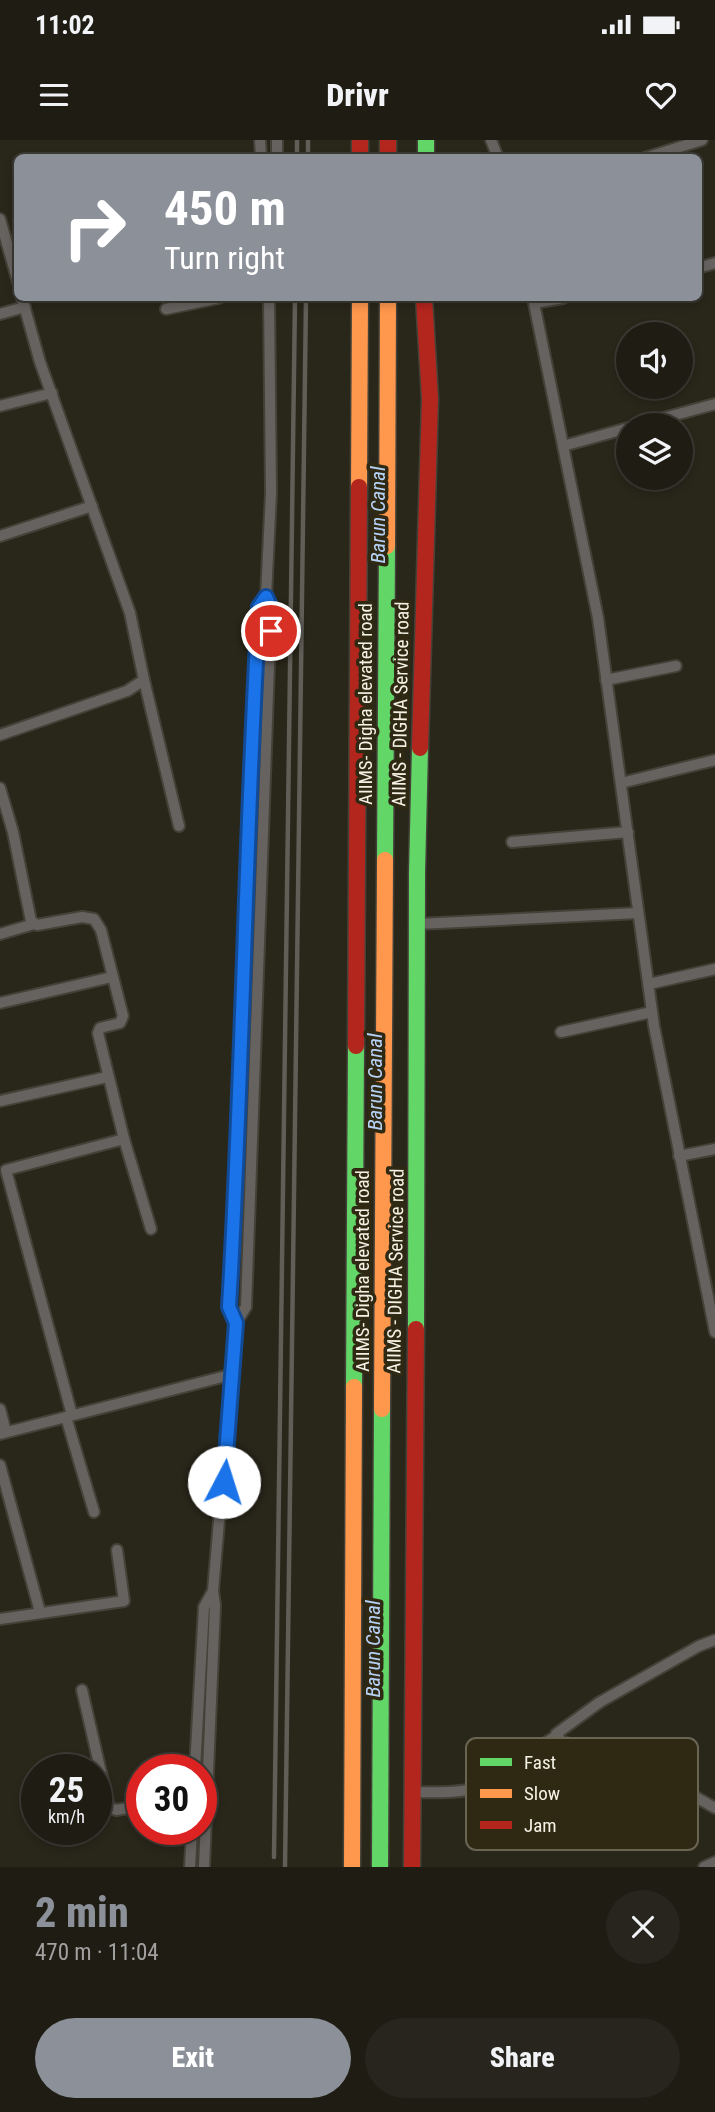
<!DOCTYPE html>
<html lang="en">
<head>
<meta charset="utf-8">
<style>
  :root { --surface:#1f1c14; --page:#27251d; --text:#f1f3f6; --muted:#a1a1a0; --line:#3c3a34; --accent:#8c9099 }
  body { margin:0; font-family:"Roboto Condensed",sans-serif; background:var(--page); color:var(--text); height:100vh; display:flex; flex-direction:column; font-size:26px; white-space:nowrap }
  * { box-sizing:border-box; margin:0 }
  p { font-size:23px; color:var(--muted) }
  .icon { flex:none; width:38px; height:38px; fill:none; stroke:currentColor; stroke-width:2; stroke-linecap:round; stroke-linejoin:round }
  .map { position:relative; height:1727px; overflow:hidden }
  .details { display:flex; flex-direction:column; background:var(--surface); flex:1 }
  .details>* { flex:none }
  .hud { position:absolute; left:14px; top:14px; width:688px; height:147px; border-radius:10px; box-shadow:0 4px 10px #0003,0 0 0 2px var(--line); background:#8c9099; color:#fff; overflow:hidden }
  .fabs { position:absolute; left:616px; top:182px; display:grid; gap:14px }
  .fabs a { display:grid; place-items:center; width:77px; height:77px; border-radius:50%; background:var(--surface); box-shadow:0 4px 10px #0003,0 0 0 2px var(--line); font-size:35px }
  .speed { position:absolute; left:21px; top:1614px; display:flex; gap:14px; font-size:35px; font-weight:700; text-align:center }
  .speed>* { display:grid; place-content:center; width:91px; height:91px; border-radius:50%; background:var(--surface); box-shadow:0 4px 10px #0003,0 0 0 2px var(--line); line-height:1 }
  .speed small { font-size:18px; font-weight:400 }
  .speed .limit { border:10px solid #d22; background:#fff; color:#111 }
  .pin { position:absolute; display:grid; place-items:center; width:60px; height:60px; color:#fff; margin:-30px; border:4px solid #fff; border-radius:50%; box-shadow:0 2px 7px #0007 }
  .me { position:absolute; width:77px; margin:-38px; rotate:5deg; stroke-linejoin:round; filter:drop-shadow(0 0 5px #0008) }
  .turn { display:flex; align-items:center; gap:24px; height:147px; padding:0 35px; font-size:32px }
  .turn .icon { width:91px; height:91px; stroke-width:2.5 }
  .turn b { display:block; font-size:49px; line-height:60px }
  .round { display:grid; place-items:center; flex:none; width:74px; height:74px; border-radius:37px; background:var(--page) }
  .headline { display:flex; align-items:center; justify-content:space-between; height:119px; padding:0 35px }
  h1 { font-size:42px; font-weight:800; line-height:52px; color:var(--accent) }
  .primary-button { display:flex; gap:14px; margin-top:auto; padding:14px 35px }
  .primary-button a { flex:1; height:80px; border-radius:42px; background:var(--accent); color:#fff; font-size:28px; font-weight:800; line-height:80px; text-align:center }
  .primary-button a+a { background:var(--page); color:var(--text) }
  .status { display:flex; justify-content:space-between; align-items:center; height:49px; padding:0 35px; background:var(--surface); direction:ltr }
  .status svg { height:19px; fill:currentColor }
  header { display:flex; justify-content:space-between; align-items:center; height:91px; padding:0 35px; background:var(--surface); font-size:32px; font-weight:800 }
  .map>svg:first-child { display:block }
</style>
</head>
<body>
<div class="status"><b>11:02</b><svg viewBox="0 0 49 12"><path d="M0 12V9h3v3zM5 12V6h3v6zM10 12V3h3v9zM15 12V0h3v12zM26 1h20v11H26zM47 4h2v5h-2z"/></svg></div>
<header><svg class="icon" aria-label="menu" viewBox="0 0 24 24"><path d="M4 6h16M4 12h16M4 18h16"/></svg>Drivr<svg class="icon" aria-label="heart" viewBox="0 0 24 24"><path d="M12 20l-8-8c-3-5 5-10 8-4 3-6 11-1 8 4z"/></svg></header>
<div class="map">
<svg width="715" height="1727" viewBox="0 0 715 1727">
  <rect width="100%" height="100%" fill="#29261a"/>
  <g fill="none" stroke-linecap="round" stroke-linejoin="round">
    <g stroke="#444238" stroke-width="14">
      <g id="street">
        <polyline points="260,0 261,18"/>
        <polyline points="277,0 277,18"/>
        <polyline points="491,0 498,18"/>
        <polyline points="645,18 702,0"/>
        <polyline points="0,79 18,142"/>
        <polyline points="698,128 715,123"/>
        <polyline points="563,158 534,163 598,478 654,886 715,1192"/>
        <polyline points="166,169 219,158"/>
        <polyline points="0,174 25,167"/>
        <polyline points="0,266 52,253"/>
        <polyline points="638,285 715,264"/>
        <polyline points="563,306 628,288"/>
        <polyline points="0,396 92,366"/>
        <polyline points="144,540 179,686"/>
        <polyline points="606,540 676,526"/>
        <polyline points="0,595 127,551 144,540 130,473 40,222 22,158"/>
        <polyline points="621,643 715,620"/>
        <polyline points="0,648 13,692 31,781 37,785 82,777 94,779 101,790 123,876 120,883 100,888 98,893 124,999 6,1030 72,1275"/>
        <polyline points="512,702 628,692"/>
        <polyline points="418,784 638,773"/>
        <polyline points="0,794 34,784"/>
        <polyline points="649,844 715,829"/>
        <polyline points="0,863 112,837"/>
        <polyline points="561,892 652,872"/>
        <polyline points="0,961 107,937"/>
        <polyline points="124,999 151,1089"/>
        <polyline points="679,1016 715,1009"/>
        <polyline points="236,1183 246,1167 271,468 266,457"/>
        <polyline points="0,1269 6,1292"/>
        <polyline points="66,1277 94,1372"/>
        <polyline points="0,1294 234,1234"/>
        <polyline points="0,1325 40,1472"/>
        <path d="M213 1451 236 1183 229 1167C242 934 245 700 259 467L266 457 271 353 269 158"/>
        <polyline points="0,1479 124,1461 117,1410"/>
        <polyline points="715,1500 699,1506 600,1562 556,1594 561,1601 657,1635 715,1668"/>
        <polyline points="82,1550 109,1667 116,1670 142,1666"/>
        <polyline points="195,1629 204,1467 213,1451 215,1465 204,1727"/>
        <path d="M413 1652C435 1652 458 1654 479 1647 508 1638 529 1610 557 1596"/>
        <polyline points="190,1727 192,1689"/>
        <polyline points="704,1727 715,1722"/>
      </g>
    </g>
    <g stroke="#444238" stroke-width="19">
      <g id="fast">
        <polyline points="426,0 426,18"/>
        <polyline points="385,720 387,406"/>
        <polyline points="416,1189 417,733 420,608"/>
        <polyline points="354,1247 356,906"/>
        <polyline points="380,1727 382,1269"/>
      </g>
    </g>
    <g stroke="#444238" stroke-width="19">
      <g id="slow">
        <polyline points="359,347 360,158"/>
        <polyline points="387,406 388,158"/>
        <polyline points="382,1269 385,720"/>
        <polyline points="352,1727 354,1247"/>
      </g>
    </g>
    <g stroke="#444238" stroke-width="19">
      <g id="jam">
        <polyline points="360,0 360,18"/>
        <polyline points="388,0 388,18"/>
        <polyline points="420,608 430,259 424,158"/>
        <polyline points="356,906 359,347"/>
        <polyline points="412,1727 416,1189"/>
      </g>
    </g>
    <use href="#street" stroke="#66625f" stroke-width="10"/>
    <use href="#fast" stroke="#63d668" stroke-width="16"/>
    <use href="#slow" stroke="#ff974d" stroke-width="16"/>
    <use href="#jam" stroke="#b3261e" stroke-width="16"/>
    <g stroke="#615e58" stroke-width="4.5">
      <polyline points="297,18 297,0"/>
      <polyline points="308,18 308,0"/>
      <polyline points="274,1717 295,158"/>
      <polyline points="285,1727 306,158"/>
    </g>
  </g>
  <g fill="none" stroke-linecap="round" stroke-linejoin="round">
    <g stroke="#114b97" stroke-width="18">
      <path id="route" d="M224 1342 236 1183 229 1167C243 934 245 700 259 467L266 457 271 468V491"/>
    </g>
    <use href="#route" stroke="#1a73e8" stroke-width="12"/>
  </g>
  <g text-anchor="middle" stroke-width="7" stroke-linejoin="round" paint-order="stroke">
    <g font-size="19" fill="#f5f2e5" stroke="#2f2914">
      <text transform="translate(365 564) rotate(-90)" y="7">AIIMS- Digha elevated road</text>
      <text transform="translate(400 564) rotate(-89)" y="7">AIIMS - DIGHA Service road</text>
      <text transform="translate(362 1131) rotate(-90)" y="7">AIIMS- Digha elevated road</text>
      <text transform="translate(395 1131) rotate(-89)" y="7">AIIMS - DIGHA Service road</text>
    </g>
    <g font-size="21" font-style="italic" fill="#b6d1f6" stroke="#2f2914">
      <text transform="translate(378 375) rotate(-90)" y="7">Barun Canal</text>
      <text transform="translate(375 942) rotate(-90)" y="7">Barun Canal</text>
      <text transform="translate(373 1509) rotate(-90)" y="7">Barun Canal</text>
    </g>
  </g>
  <rect x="466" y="1598" width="232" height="112" rx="10" fill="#2f2914" stroke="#6a6553" stroke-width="2"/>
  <rect x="480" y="1618" width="32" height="8" fill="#63d668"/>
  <rect x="480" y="1649" width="32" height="9" fill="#ff974d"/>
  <rect x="480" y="1681" width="32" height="8" fill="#b3261e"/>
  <g font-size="19" fill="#f5f2e5">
    <text x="524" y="1629">Fast</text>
    <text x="524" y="1660">Slow</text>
    <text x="524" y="1692">Jam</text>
  </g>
</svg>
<div class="fabs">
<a><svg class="icon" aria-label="sound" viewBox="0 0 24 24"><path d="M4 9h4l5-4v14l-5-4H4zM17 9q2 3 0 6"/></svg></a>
<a><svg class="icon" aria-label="layers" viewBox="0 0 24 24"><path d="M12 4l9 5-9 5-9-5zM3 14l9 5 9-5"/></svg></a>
</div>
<div class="speed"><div>25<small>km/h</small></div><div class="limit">30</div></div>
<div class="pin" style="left:271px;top:491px;background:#d93025"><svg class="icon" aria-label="arrive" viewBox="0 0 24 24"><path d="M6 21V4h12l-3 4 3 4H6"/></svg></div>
<svg class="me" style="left:224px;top:1342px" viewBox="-20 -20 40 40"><circle r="19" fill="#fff"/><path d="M0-13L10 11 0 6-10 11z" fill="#1a73e8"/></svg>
<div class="hud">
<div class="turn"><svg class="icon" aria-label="right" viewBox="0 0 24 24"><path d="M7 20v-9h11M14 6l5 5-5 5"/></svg><div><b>450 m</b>Turn right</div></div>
</div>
</div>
<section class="details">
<div class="headline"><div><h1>2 min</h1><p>470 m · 11:04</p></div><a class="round"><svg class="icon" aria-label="close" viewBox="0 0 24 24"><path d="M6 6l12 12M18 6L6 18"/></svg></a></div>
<div class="primary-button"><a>Exit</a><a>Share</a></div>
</section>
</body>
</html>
